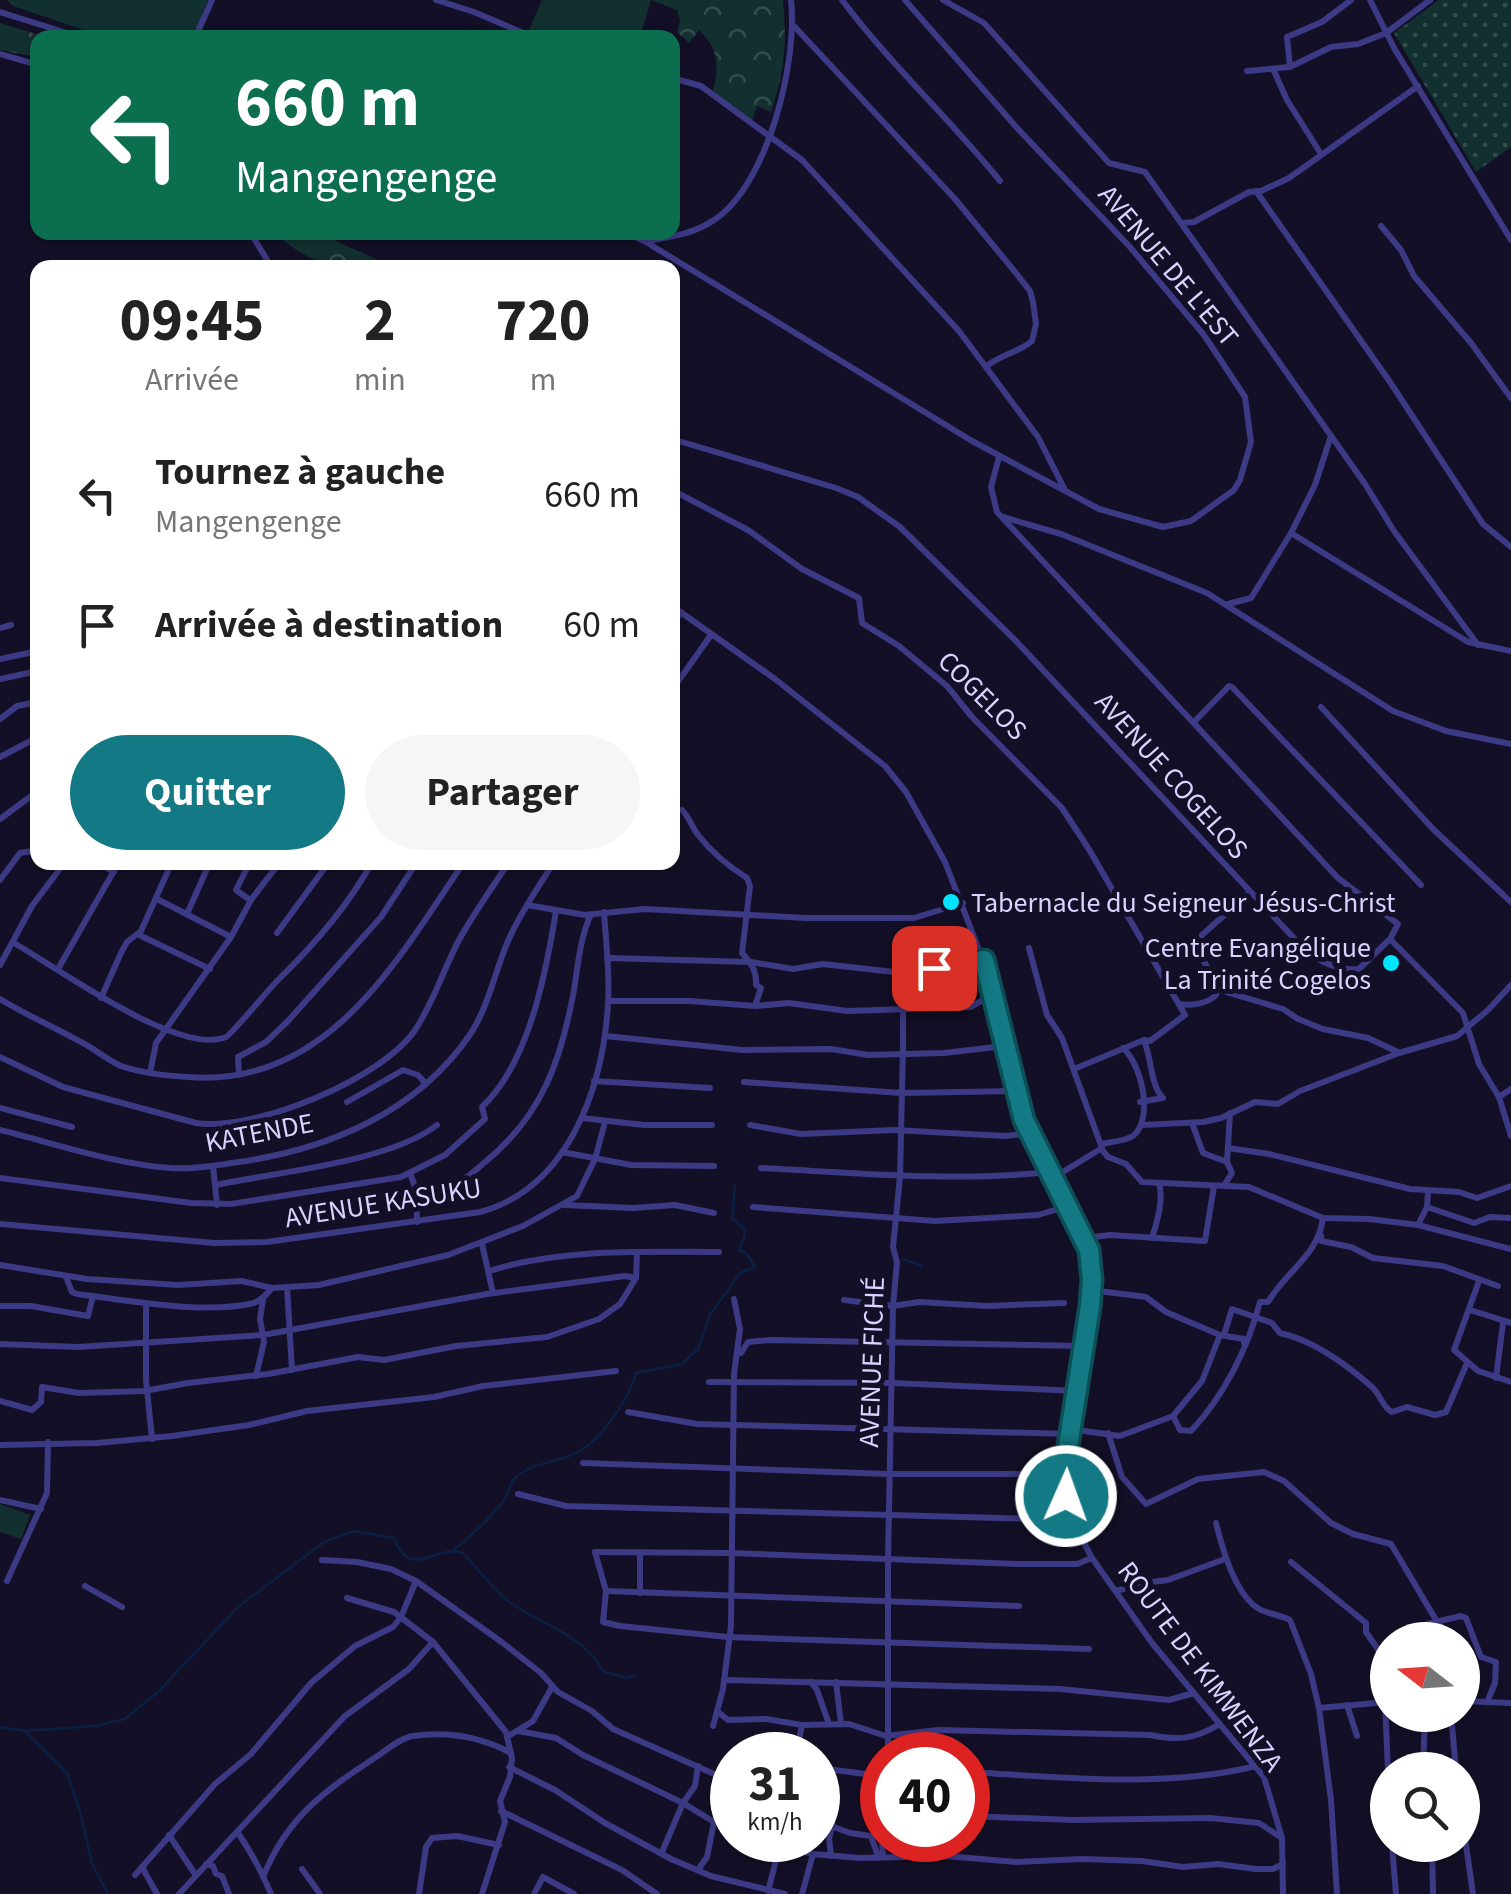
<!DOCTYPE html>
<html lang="fr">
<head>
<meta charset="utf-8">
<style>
  :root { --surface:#fff; --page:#f6f6f6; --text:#222; --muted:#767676; --accent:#137a85 }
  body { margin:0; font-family:"Source Sans 3",sans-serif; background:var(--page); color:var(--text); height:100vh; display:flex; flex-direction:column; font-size:38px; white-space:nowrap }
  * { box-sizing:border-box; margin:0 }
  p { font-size:32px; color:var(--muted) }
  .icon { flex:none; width:55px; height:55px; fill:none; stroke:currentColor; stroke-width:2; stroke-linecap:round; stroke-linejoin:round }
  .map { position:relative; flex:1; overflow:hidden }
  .drawer { position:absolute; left:30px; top:260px; width:650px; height:610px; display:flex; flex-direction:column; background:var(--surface); border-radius:20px; box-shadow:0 2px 8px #0004 }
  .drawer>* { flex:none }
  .top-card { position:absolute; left:30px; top:30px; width:650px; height:210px; border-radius:20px; box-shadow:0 2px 8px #0004; background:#0b6e4f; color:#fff; overflow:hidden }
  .needle { width:65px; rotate:287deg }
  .buttons { position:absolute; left:1370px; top:1622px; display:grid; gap:20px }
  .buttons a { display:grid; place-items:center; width:110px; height:110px; border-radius:50%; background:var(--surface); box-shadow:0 2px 8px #0004; font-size:50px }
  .speed { position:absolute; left:710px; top:1732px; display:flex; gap:20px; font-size:50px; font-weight:700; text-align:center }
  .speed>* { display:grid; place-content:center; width:130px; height:130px; border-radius:50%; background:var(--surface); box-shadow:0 2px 8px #0004; line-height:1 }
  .speed small { font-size:25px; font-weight:400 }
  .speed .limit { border:15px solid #d22; background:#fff; color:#111 }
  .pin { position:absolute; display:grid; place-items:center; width:85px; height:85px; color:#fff; margin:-42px; border-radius:20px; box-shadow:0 5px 15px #0006 }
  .me { position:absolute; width:110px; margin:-55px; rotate:2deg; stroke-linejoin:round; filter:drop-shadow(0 0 8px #0008) }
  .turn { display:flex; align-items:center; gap:35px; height:210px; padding:0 40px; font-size:45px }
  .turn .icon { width:130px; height:130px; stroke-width:2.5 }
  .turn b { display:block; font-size:70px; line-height:85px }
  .eta { display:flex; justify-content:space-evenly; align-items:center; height:170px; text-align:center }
  .eta b { font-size:60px; font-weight:700; line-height:70px }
  .primary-button { display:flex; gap:20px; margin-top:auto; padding:20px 40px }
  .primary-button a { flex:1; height:115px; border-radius:60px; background:var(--accent); color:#fff; font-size:40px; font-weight:700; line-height:115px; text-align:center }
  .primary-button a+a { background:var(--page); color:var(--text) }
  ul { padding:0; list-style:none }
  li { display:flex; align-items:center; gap:30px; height:130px; padding:0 40px }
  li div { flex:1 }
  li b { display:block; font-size:38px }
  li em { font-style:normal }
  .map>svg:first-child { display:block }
</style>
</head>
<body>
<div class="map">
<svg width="1511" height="1894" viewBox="0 0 1511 1894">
  <defs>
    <pattern id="green-dots" width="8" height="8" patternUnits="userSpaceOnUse" patternTransform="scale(2.5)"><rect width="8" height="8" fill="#12302f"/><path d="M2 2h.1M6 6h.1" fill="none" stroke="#344d4e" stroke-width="1.8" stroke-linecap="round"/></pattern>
    <pattern id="forest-crowns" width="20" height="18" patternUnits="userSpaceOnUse" patternTransform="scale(2.5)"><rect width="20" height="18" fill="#12302f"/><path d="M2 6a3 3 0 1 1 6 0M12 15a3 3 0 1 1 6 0" fill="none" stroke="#344d4e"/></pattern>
  </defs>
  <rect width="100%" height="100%" fill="#130f26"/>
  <polygon fill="url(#green-dots)" points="1439,0 1511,0 1511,147 1476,172 1394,33"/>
  <g fill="url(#forest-crowns)">
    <path d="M651 0H783C787 44 785 70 771 112L757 106 751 124 712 95C719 69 720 49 699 30L689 43 677 32 680 21 677 10Z"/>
    <polygon points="0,23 46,37 38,38 37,57 0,50"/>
    <path d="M275 233H318L394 267C338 268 318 271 275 233Z"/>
  </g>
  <g fill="#12302f">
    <polygon points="7,0 208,0 193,38 104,37 13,6"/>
    <polygon points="542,0 651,0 640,37 552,37 529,30"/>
    <polygon points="0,1504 30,1515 21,1539 0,1532"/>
  </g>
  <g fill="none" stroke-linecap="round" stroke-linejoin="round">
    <g stroke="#0a1f44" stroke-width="2.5">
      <polyline points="903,1259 922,1266"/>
      <path d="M455 1549C472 1535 491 1518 504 1500 508 1494 510 1483 514 1479 532 1461 557 1464 578 1452 601 1440 630 1397 636 1373L682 1364 698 1349 710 1315 740 1273 755 1267 746 1253 739 1250 745 1235 744 1229 732 1218 735 1186"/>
      <polyline points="0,1727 25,1731 67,1773 80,1811 92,1864 108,1894"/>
      <path d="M25 1731 95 1726 125 1719 158 1692 239 1606 324 1542 353 1531 394 1538C411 1582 434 1544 463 1553 477 1568 491 1587 507 1600 539 1625 583 1633 603 1671L625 1678 636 1676"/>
    </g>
    <g stroke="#3d3a85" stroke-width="6">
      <polyline points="436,0 474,12 535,38"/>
      <path d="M842 0C890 64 949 118 1000 181"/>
      <polyline points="943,0 984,23 1109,163 1145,172 1365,484 1394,531 1478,645"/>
      <polyline points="1370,0 1394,48 1511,240"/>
      <polyline points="0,12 83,38"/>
      <path d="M794 26 955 199 1016 273 1030 291 1033 302 1036 324 1032 341C1018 353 1001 354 987 366"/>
      <polyline points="195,38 212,0"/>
      <polyline points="0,54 38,65"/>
      <polyline points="1290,67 1287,37 1322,22 1351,0"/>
      <polyline points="1247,71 1290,67 1331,47 1358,44 1386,33 1430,0"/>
      <polyline points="1274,71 1287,100 1321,154"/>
      <polyline points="672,78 701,86 802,160 959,331 1038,437 1065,490"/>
      <polyline points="1256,191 1390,382 1483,524 1511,547"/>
      <polyline points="1182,223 1194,222 1249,192 1261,191 1289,178 1418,86"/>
      <polyline points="1381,226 1401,250 1414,276 1471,343 1511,398"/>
      <polyline points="250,232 272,268"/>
      <polyline points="625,232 646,242 972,441 1099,509 1163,527 1191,521 1234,490 1240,480 1251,442 1245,397 1204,335 1130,247 1018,129 905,0"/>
      <path d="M647 241C670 237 694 234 714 220 768 185 798 61 791 0"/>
      <path d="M672 439 836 488 858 497 900 527 1016 641 1306 951C1322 963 1339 971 1359 969L1390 939 1398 924 1338 878 997 512 991 487 999 457"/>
      <polyline points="672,490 748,530 802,569 859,598 862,623 899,646 947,686 972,717 1062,808 1090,851 1185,1015 1150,1041 1144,1040 1074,1069"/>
      <polyline points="1003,517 1061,534 1207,593 1393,711 1446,731 1511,744"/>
      <polyline points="1291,533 1468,642 1511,651"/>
      <polyline points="1228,604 1251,598 1291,533 1315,485 1330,439"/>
      <polyline points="672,606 775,679 885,766 906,792 945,862 983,960 1024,1119 1089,1250 1092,1280 1085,1346 1063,1478 1069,1514 1092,1558 1152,1643 1264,1777 1282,1838 1283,1894"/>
      <polyline points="672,626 681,612"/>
      <polyline points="0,628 11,625"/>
      <polyline points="0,659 38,651"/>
      <polyline points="0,679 38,671"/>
      <polyline points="672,690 711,635"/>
      <polyline points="1321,707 1433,829 1511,902"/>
      <polyline points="0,719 17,706 38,702"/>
      <polyline points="1195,721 1229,686 1232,687 1421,885"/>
      <polyline points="0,757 38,737"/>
      <path d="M682 810C690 818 692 828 699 836 713 854 728 866 747 878L750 886 742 953C751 963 757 971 756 985L761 988 755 1006"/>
      <polyline points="0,819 38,791"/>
      <polyline points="96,862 114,872"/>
      <polyline points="250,862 236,890 250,900"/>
      <polyline points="0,880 20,853 38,850"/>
      <polyline points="157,899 231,937"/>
      <polyline points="527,905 585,915 645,909 805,918 914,918 963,903"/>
      <polyline points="187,914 210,862"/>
      <polyline points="277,933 329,862"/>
      <polyline points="139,935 210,969"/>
      <polyline points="1390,939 1463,1013 1479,1064 1499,1097 1511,1136"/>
      <path d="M14 943C56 967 179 1057 226 1037 231 1035 268 990 277 981 312 947 349 905 372 862"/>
      <polyline points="1029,948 1047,1015 1062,1038 1103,1151 1108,1157 1126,1164 1142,1182 1249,1187 1323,1218 1369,1219 1418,1225 1511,1249"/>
      <polyline points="607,958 751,962 793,969 823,964 894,972 983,960"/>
      <polyline points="0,965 32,906 65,862"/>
      <polyline points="58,969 119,862"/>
      <polyline points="1216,989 1283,1009 1298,1019 1323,1029 1368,1038 1398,1052"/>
      <polyline points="101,998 121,953 127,942 141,931 172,862"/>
      <path d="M0 999C26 1015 54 1027 81 1042 95 1049 107 1060 121 1066 142 1073 166 1076 189 1077 327 1088 397 961 464 862"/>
      <polyline points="609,1001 690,1001 755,1006 789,1003 847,1011 971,1007 991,995"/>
      <path d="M1179 1004C1191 1006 1207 1004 1216 995L1217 986 1196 946 1202 935 1249 893"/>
      <polyline points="605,1036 743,1050 831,1049 868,1055 944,1053 1004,1046"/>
      <path d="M0 1057 63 1087 196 1123C254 1132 382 1079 415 1030 434 1002 443 970 459 940 474 913 492 888 509 862"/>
      <polyline points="150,1073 156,1043 231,937 251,900 280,862"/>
      <polyline points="239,1075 238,1057 266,1042 288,1021 381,917 417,862"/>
      <polyline points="594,1081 710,1088"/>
      <polyline points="744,1082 902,1093 1016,1091"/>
      <polyline points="1499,1097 1511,1089"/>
      <polyline points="347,1102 403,1070 418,1075 426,1084"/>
      <path d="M1140 1102 1163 1098C1150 1085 1152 1058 1144 1041"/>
      <polyline points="0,1108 72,1127"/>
      <polyline points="582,1118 644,1125 712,1125"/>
      <polyline points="1192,1123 1203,1153 1227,1162"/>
      <polyline points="750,1125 801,1134 894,1130 1005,1136 1030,1133"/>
      <polyline points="1142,1125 1203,1122 1221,1118 1255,1102 1278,1104 1300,1091 1399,1053 1457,1036 1488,1010 1511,985"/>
      <path d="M0 1130C53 1143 118 1165 171 1168 193 1170 217 1165 239 1162 329 1149 418 1112 471 1033 489 1005 495 971 508 941 520 913 538 888 554 862"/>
      <path d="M1101 1144C1110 1142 1125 1141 1133 1136 1154 1119 1142 1065 1123 1048"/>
      <polyline points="1228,1148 1269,1154 1410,1189 1459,1192 1477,1198 1511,1186"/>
      <polyline points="562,1152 631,1165 714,1166"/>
      <polyline points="213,1166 217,1205"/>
      <path d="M761 1168C858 1173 954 1182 1050 1172"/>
      <polyline points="410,1173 416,1190 417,1222"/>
      <path d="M0 1178 191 1203 231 1204 401 1177 445 1155 485 1119 482 1107C529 1063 546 973 556 911"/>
      <polyline points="1053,1178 1102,1148"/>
      <polyline points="1225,1184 1232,1173 1227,1162 1230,1113"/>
      <path d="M216 1185C276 1172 390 1162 437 1125"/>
      <path d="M417 1194C451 1194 459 1184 484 1163 542 1116 561 1061 574 990 578 965 580 938 591 914"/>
      <polyline points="564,1205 633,1208 675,1205 714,1213"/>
      <polyline points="753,1207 935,1221 1038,1215 1068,1206"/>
      <polyline points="1427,1207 1474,1223 1490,1217 1511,1218"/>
      <path d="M0 1224 214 1243 267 1242 480 1212C569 1188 603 1087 608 1004 610 974 606 942 604 912"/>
      <polyline points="1418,1225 1427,1207 1428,1192"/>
      <polyline points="1321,1236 1321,1241 1351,1247 1373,1258 1443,1266 1498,1286"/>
      <polyline points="1085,1238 1110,1235 1205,1241 1214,1186"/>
      <path d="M1152 1238C1157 1222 1164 1199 1159 1183"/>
      <polyline points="482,1244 493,1293"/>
      <polyline points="0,1265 87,1279 178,1285 242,1281 272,1288 319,1285 448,1255 523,1226 577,1196 595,1159 605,1122"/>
      <path d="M489 1271C563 1248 641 1252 719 1252"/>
      <path d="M66 1277 72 1292 77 1294C127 1300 204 1315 254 1303 262 1300 267 1294 272 1288"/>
      <polyline points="1479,1281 1454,1350 1478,1371 1511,1382"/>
      <polyline points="287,1287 292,1370"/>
      <polyline points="1091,1290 1146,1297 1166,1312 1220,1335 1244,1339 1244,1343"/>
      <polyline points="844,1300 893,1306 919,1302 987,1306 1064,1303"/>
      <polyline points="146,1303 146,1380 152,1439"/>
      <polyline points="0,1306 31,1306 88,1316 93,1296"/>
      <polyline points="1470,1310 1511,1323"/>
      <path d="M1224 1335 1232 1309 1272 1323 1280 1333C1312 1340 1347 1365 1372 1387 1381 1395 1382 1407 1392 1412L1407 1407 1435 1415 1446 1412 1467 1363"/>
      <polyline points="0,1344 78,1347 263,1335 487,1294 625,1276 636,1278"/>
      <polyline points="741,1353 748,1342 770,1340 1085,1346"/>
      <polyline points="256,1376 264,1342 260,1319 263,1299"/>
      <polyline points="1496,1378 1503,1323"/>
      <polyline points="709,1382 893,1383 1077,1391"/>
      <polyline points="0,1401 32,1410 41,1402 42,1387 79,1393 144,1391 188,1383 268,1374 358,1357 384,1360 456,1346 547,1337 599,1319 620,1304 636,1278 637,1252"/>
      <polyline points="628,1412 697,1424 1069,1434"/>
      <path d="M1173 1416 1180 1430 1191 1431C1224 1396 1248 1348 1260 1302H1268C1287 1270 1318 1256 1323 1218"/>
      <polyline points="1070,1429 1120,1436 1173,1416 1202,1381 1220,1335"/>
      <polyline points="1108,1433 1122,1477 1146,1504 1198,1479 1264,1472 1284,1481 1331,1523 1353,1534 1391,1544 1436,1620"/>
      <polyline points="0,1445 97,1443 172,1436 249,1425 307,1411 434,1397 483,1386 616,1371"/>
      <polyline points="583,1463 889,1474 1030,1474 1063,1478"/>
      <polyline points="518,1494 566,1506 1071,1520"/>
      <polyline points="0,1500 41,1509"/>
      <path d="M1216 1523C1222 1548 1235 1595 1259 1609 1268 1614 1281 1615 1290 1620L1311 1674 1319 1708 1331 1800 1337 1894"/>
      <polyline points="595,1552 606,1591 603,1622 620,1626 728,1637 1089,1649"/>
      <polyline points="595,1552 731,1553 1018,1564 1077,1564 1092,1558"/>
      <polyline points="640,1552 640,1593"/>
      <polyline points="322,1560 357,1562 391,1569 416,1581 503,1643 541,1673 558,1692 592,1711 613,1729 732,1782"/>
      <polyline points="1291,1562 1366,1623 1366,1632 1381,1654 1388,1683"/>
      <polyline points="7,1581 47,1493 48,1442"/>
      <polyline points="85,1586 122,1607"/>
      <polyline points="606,1591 1019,1606"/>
      <polyline points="1116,1591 1144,1583 1168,1580 1225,1559"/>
      <polyline points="347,1598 394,1612 433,1642 506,1732 512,1758 510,1777 500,1801 505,1822 482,1894"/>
      <polyline points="1425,1640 1423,1632 1427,1624 1461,1616 1466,1618 1481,1657 1496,1662 1495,1683 1487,1702"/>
      <polyline points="1462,1674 1466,1644"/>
      <polyline points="724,1680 1060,1689 1169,1700 1194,1693"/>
      <polyline points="811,1682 817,1690 829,1724"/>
      <polyline points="836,1682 841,1724"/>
      <polyline points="1388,1695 1385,1702 1388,1770"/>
      <polyline points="1462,1701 1511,1703"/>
      <polyline points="1347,1705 1357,1736"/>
      <polyline points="1319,1708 1387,1702"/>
      <path d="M717 1711 728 1720 766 1719 802 1725 849 1724 886 1736 938 1730 1150 1735C1178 1741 1195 1739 1220 1724"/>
      <polyline points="1451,1715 1456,1770"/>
      <polyline points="713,1726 723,1689 731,1626 734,1374 740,1329 734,1299"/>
      <polyline points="518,1731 556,1738 583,1755 683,1803 714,1822 732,1829"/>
      <polyline points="507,1737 533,1721 552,1687"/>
      <polyline points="796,1755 802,1725"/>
      <polyline points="888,1755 888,1560 893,1306 897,1262 893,1247 900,1177 903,1047 903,1008 894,972"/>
      <polyline points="509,1767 555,1790 605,1823 671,1859 711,1876 785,1894"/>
      <polyline points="818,1768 882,1776"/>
      <polyline points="1423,1770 1425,1715"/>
      <path d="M968 1772C1063 1777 1162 1789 1256 1766"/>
      <polyline points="882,1786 879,1801 883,1857"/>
      <polyline points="501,1811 622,1870 657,1894"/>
      <polyline points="968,1816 1072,1820 1210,1818 1259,1823 1282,1838"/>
      <polyline points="1462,1817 1473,1894"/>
      <polyline points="818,1821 850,1833 871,1836 878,1856"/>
      <path d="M238 1833C251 1852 262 1872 271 1894"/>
      <polyline points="169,1835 195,1874"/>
      <polyline points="754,1840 813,1854 860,1858 946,1856 1016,1862 1082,1859 1142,1861 1183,1867 1218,1864 1256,1869 1273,1869 1283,1864"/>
      <polyline points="1392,1845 1396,1894"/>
      <polyline points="1432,1845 1433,1894"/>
      <polyline points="790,1850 793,1840"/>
      <polyline points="662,1852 683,1803 695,1786 698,1766"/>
      <polyline points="831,1856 829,1838 833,1825"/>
      <polyline points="206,1864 213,1866 216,1874 222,1876 229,1894"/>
      <polyline points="142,1867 157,1894"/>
      <polyline points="302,1869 320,1894"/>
      <polyline points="698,1870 707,1857 714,1822"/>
      <polyline points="135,1875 215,1784 251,1754 311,1683 355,1646 393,1627 401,1617 416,1581"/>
      <path d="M263 1877C288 1815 326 1790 379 1755 389 1748 401 1738 413 1736 448 1731 481 1737 511 1753"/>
      <polyline points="768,1891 779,1849"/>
      <polyline points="179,1894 345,1716 409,1669 433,1642"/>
      <polyline points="419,1894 426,1847 432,1838 457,1836 499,1845"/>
      <polyline points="534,1894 543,1877 574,1894"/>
      <polyline points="802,1894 813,1854"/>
    </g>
  </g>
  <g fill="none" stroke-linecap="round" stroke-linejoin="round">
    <g stroke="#0c4f56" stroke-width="25">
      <polyline id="route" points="934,968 984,960 1024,1120 1089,1250 1092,1280 1090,1306 1063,1478 1066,1496"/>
    </g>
    <use href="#route" stroke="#137a85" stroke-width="18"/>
  </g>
  <g fill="#00e5ff" stroke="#130f26" stroke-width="4">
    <circle cx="951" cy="902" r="10"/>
    <circle cx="1391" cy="963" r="10"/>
  </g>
  <g text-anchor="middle" stroke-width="10" stroke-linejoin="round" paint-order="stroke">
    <g font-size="28" fill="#d9d4ff" stroke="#130f26">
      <text transform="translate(1169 265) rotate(50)" y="10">AVENUE DE L'EST</text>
      <text transform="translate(983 695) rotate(45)" y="10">COGELOS</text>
      <text transform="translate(1172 775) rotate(48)" y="10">AVENUE COGELOS</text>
      <text transform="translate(259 1132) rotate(-11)" y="10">KATENDE</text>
      <text transform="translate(383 1202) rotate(-9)" y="10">AVENUE KASUKU</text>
      <text transform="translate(871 1362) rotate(-88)" y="10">AVENUE FICHÉ</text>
      <text transform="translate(1201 1666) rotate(53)" y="10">ROUTE DE KIMWENZA</text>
    </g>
    <g font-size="28" fill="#d9d4ff" stroke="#130f26" text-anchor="start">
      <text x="971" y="912">Tabernacle du Seigneur Jésus-Christ</text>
      <text x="1371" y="957" text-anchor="end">Centre Evangélique<tspan x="1371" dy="32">La Trinité Cogelos</tspan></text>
    </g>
  </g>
</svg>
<div class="buttons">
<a><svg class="needle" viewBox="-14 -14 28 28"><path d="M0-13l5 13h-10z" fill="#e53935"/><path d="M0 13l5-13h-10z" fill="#767676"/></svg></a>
<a><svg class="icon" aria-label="search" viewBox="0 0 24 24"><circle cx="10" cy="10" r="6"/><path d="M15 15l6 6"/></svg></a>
</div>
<div class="speed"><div>31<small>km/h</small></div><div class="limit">40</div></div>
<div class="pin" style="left:934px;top:968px;background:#d93025"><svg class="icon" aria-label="arrive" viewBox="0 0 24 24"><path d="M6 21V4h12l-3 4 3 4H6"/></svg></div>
<svg class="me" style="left:1066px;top:1496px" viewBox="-20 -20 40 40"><circle r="17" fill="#137a85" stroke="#fff" stroke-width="3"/><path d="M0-11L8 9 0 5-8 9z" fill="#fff"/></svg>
<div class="top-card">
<div class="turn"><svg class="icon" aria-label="left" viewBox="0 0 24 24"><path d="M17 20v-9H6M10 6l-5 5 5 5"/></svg><div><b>660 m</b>Mangengenge</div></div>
</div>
<section class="drawer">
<div class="eta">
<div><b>09:45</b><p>Arrivée</p></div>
<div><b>2</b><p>min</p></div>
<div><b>720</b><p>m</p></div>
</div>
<ul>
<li><svg class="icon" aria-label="left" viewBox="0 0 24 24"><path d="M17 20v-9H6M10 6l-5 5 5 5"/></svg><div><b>Tournez à gauche</b><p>Mangengenge</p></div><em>660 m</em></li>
<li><svg class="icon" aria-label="arrive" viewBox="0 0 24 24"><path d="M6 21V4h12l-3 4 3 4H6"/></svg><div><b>Arrivée à destination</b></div><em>60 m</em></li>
</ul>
<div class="primary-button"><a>Quitter</a><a>Partager</a></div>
</section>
</div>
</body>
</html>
